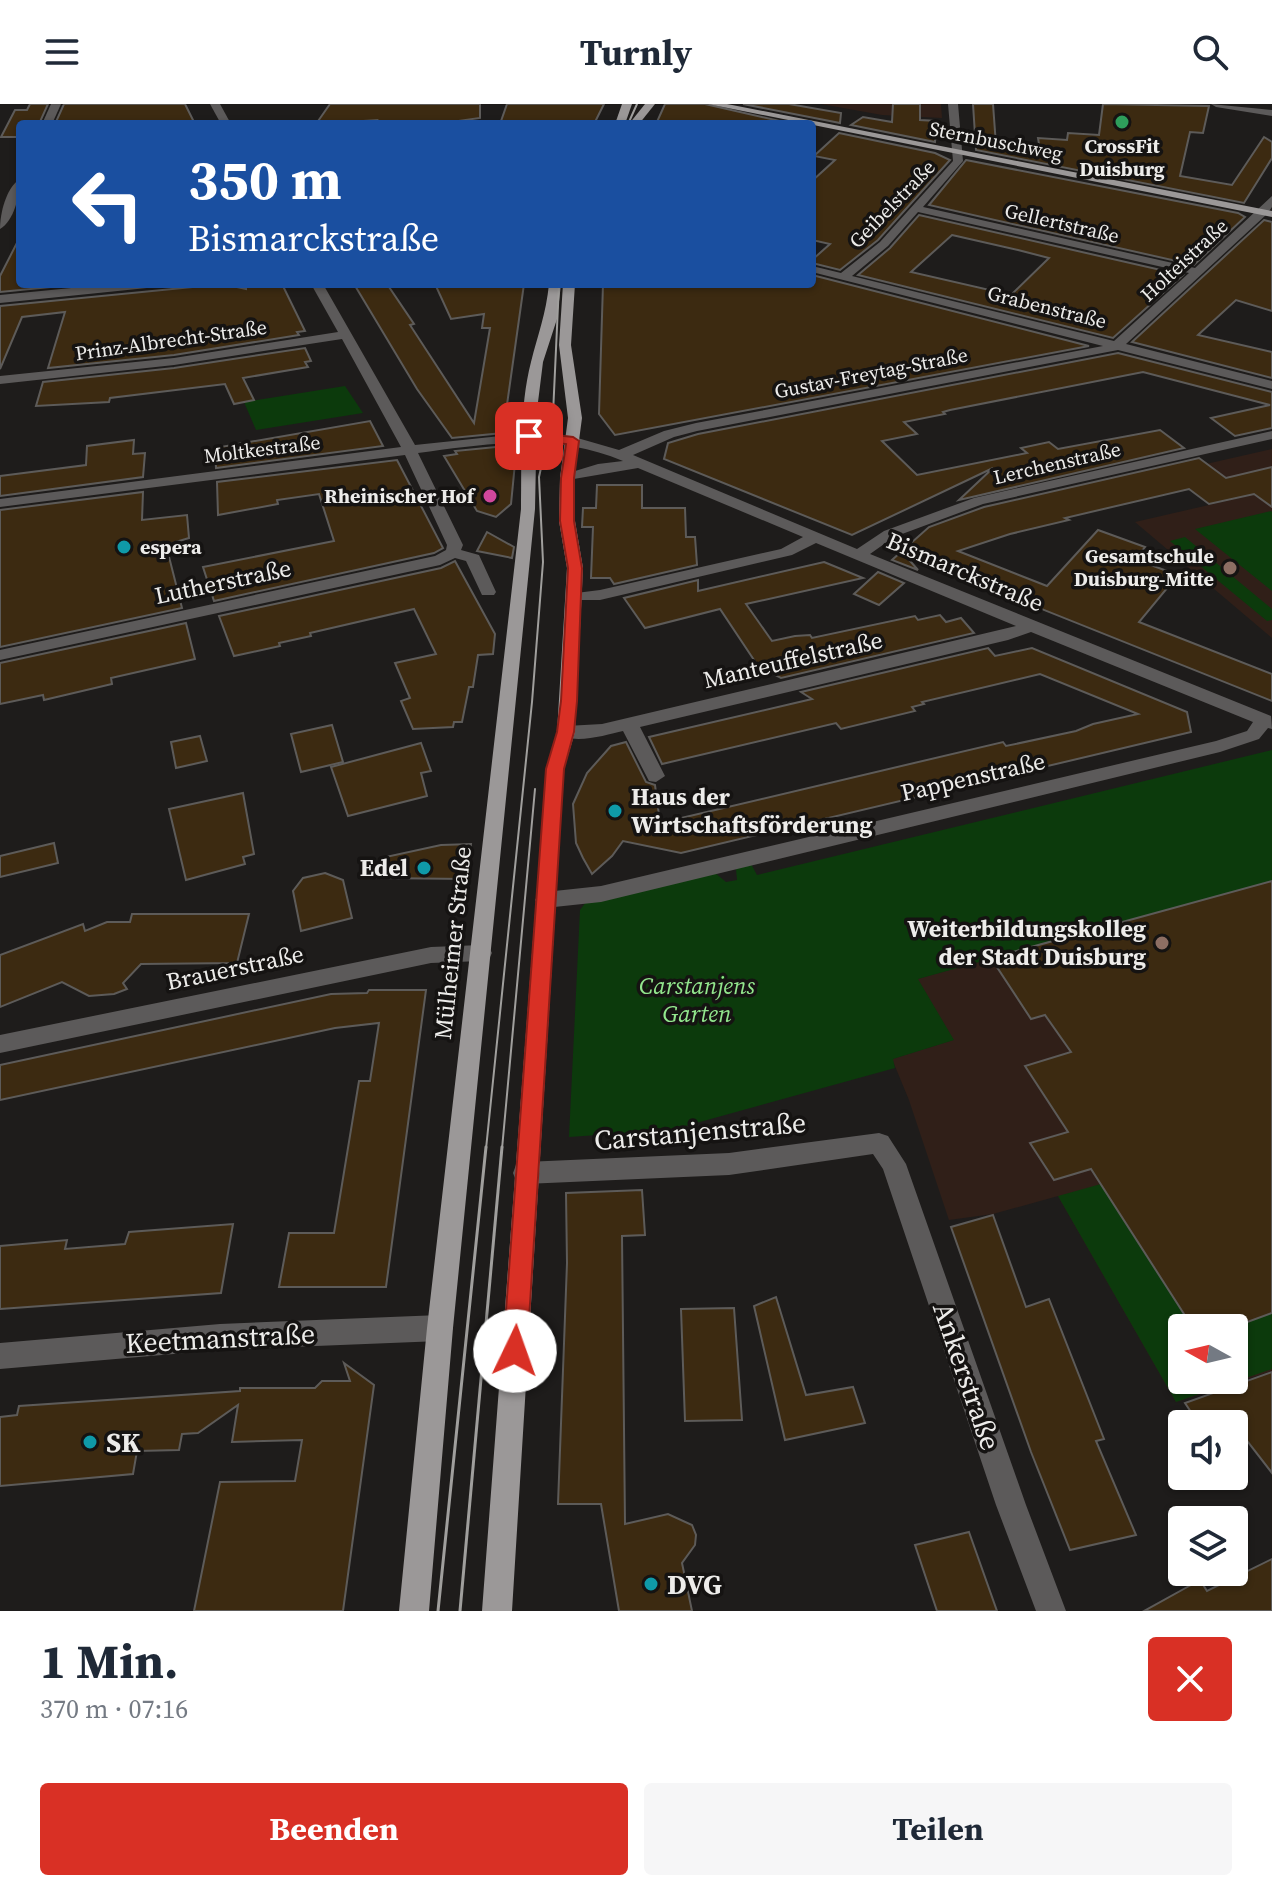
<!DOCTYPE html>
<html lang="de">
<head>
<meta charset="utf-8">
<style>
  :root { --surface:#fff; --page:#f6f6f7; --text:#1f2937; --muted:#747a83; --accent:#d93025 }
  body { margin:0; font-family:"Source Serif 4",serif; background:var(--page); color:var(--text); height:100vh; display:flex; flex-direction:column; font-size:30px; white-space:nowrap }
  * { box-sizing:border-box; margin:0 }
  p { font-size:26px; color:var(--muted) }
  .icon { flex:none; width:44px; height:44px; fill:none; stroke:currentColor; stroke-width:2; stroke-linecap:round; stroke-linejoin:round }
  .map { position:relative; height:1507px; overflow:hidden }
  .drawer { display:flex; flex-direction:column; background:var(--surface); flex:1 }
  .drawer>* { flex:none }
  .guide { position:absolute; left:16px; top:16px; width:800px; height:168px; border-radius:8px; box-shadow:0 2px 6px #0004; background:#1a4fa0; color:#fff; overflow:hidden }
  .needle { width:52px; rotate:278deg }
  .tools { position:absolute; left:1168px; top:1210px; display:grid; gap:16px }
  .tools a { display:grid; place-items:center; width:80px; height:80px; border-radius:8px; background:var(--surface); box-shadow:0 2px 6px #0004; font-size:40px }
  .pin { position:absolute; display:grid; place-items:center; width:68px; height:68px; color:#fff; margin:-34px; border-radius:16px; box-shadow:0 4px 12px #0006 }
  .me { position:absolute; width:88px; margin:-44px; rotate:3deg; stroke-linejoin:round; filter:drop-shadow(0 0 6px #0008) }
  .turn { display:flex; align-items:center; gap:28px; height:168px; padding:0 40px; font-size:36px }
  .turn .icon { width:104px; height:104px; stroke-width:2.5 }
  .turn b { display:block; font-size:56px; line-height:68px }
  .round { display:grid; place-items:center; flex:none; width:84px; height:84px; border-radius:8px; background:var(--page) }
  .head { display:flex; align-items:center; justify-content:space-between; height:136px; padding:0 40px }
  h1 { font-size:48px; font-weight:700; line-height:60px }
  .button { display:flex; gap:16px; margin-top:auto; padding:16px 40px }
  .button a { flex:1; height:92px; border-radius:8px; background:var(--accent); color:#fff; font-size:32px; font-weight:700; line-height:92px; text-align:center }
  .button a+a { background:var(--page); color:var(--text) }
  header { display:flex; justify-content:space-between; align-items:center; height:104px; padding:0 40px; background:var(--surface); font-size:36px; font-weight:700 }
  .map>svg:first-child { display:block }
</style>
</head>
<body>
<header><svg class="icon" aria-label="menu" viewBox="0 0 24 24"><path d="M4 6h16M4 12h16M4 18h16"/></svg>Turnly<svg class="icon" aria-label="search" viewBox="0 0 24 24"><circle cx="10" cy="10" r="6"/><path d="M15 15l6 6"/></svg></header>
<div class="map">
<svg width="1272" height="1507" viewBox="0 0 1272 1507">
  <rect width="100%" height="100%" fill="#1e1c1b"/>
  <g fill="#301f18" fill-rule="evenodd">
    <polygon points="821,0 941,0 942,14 882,11"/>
    <polygon points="1272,345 1272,534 1135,418 1248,392 1206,360"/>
    <path d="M1272 777V1267L1176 1298 1058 1092 993 1110 949 1116 909 996 892 955 953 936 917 875ZM1182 1224H1234V1276H1182Z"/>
  </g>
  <g fill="#0c3a0c">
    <polygon points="345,282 363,309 256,326 244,298"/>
    <polygon points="1271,407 1272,408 1272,487 1195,425"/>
    <polygon points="1185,433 1272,505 1272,516 1267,517 1170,437"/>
    <polygon points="1272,646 1272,777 918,875 954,936 893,955 895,964 671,1026 569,1033 580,806 586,798 714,768 726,778 737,776 736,765 750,758 757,771"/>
    <polygon points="1101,1080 1193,1224 1182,1224 1182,1276 1234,1276 1234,1224 1231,1224 1272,1209 1272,1265 1176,1298 1058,1092"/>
  </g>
  <g fill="#3c2a11" stroke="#5d5b59" stroke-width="2" fill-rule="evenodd">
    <polygon points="30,0 48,0 39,20 20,20 20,33 1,33 15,6 27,6"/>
    <polygon points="64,0 185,0 195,20 55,20"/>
    <polygon points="330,0 480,0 480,14 437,20 375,20 377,16 316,20"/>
    <polygon points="507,0 604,0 594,20 500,20"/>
    <polygon points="665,0 705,0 793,20 656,20"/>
    <polygon points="743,0 789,0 841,9 840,19"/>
    <polygon points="893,0 920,0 920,16 937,17 935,38 851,21 863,13 892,18"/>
    <polygon points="973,0 993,0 996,41 1040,46 1038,34 1067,36 1068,29 1099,31 1103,0 1209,2 1203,29 1190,28 1180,72 1232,81 1264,33 1272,38 1272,54 1244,99 976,46"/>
    <polygon points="839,29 935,49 950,56 878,136 840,166 812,159 812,156 830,140 812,136 812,77 835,56 814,52"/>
    <polygon points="966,56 1238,109 1245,113 1194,161 929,101"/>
    <path d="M919 111 1183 171 1113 234 858 171 890 144ZM952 131 1018 146 1049 154 1011 191 911 168Z"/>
    <polygon points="1264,116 1272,118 1272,207 1236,196 1198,231 1272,248 1272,274 1132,238"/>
    <polygon points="20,133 20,180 81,180 0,188 0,172"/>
    <polygon points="812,171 1089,242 615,331 599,310 603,180 812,180"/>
    <polygon points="223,180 246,185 246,180 282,180 305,227 297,228 299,231 174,251 48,264 65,208 22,213 0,265 0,202"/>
    <polygon points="354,180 387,180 414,220 410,221 474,319 490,224 482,224 484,210 451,215 435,180 524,180 503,329 452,334 417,285"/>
    <polygon points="305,244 311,257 305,258 308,263 243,274 254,296 234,300 225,280 110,294 109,298 36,302 43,278 174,264"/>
    <polygon points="1118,249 1272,288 1272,324 1235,332 1211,314 1270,301 1143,268 950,306 943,308 945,310 904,318 917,330 882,337 917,371 1027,349 1021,344 1049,338 1058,345 1160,326 1184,344 959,396 993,364 852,431 664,355 668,339 698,330"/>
    <polygon points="370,317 383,342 216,364 215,344"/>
    <polygon points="134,336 133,350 145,349 143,373 0,392 0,372 86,361 87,342"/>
    <polygon points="496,343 501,343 501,349 511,347 515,359 511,400 496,413 477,407 444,352 457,350 455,347"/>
    <polygon points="1199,354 1226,374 1272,363 1272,403 1254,390 1209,400 1189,385 1065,414 1069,416 1010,430 958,447 1047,482 1098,426 1145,443 1141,448 1154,453 1148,460 1178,471 1139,518 1272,570 1272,597 904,450 918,466 892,456 929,423 984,403"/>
    <polygon points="397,356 443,444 434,449 214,497 203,463 334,437 319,390 277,396 278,400 218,411 217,378"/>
    <polygon points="597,381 642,381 642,404 685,404 686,433 695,433 697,461 614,480 610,474 591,474 593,423 582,423 583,404 596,404"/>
    <polygon points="143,388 142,416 187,411 189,434 166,441 182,504 0,543 0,406"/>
    <polygon points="487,428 514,443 512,454 477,447"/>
    <polygon points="455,457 495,530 493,550 478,551 473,583 469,583 462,618 454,618 453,623 413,625 401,597 410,594 395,559 436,550 414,505 310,529 311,532 279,539 280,542 234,552 219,512 441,464"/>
    <polygon points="824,458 863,474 746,500 772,537 795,532 810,531 812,534 915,512 918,516 940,511 946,518 961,514 974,529 781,574 758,562 720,505 645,524 624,494 698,476 698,487"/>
    <polygon points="878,468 904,479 879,501 854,490"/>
    <polygon points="186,519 195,555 111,574 112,580 44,596 43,591 0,600 0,559"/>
    <polygon points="988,544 995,552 1032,544 1187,608 1191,628 681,749 623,737 612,752 592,770 583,754 576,739 573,700 587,669 611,642 626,638 646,678 655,681 660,719 1003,638 1006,642 1076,627 1093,620 1138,610 1040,570 922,598 924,600 912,603 915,607 841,625 836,619 662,660 649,633 812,595 801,588"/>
    <polygon points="332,621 343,658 301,668 291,630"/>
    <polygon points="200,632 207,657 176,664 171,638"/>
    <polygon points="421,639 431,667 421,669 427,692 348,712 331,663"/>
    <polygon points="243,689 254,750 243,753 245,760 186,776 169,705"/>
    <polygon points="54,739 58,759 0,773 0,752"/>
    <polygon points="471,740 467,775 377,774 381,754 441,741"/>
    <polygon points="325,769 343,776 352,814 301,827 293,787 303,774"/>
    <polygon points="1272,777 1272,1209 1231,1224 1193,1224 1091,1065 1054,1076 1030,1039 1068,1028 1025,962 1071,948 1045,911 1031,915 991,854"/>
    <polygon points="132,810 249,810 237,859 141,860 123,879 127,885 114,890 89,892 62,878 0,903 0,851 83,820 85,827 107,818 130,818"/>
    <polygon points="369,886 426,886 386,1183 279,1183 289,1129 334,1129 359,977 370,977 379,919 335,924 0,996 0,961 331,890 367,889"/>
    <polygon points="642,1086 645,1131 622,1132 625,1420 668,1410 692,1421 696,1431 695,1441 682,1459 692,1507 619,1507 601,1400 558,1400 567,1159 566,1089"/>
    <polygon points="993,1111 1026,1203 1049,1195 1104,1335 1096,1337 1136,1431 1070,1446 1031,1348 951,1123"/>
    <polygon points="233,1120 221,1189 0,1205 0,1142 67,1136 65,1145 125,1140 129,1128"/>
    <polygon points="776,1193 806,1291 853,1283 865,1319 785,1336 754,1202"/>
    <polygon points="734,1204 742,1316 685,1317 681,1205"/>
    <polygon points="344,1259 374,1281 343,1507 194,1507 220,1378 295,1377 302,1336 232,1338 238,1301 198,1329 182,1330 179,1346 137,1347 133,1370 0,1382 0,1313 17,1311 19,1302 240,1287 240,1284 315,1284 322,1277 350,1277"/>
    <polygon points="1272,1268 1272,1369 1234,1320 1199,1320 1185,1299"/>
    <polygon points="969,1428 997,1507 937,1507 915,1441"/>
    <polygon points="1272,1455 1272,1507 1144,1507 1200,1476 1207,1487"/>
  </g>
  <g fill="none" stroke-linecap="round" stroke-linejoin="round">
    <g fill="#5c5a5a" fill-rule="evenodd">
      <polygon points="51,0 61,0 52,20 42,20"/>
      <polygon points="210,0 220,0 231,20 221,20"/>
      <path d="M948 0H958L963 57 923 103 1195 164 1272 92V103L1267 110 1126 240 1272 277V285L1118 246 697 327 674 333 633 351 857 445 884 427 974 394 1272 327V335L983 400 894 433 870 450 1271 612 1272 625 1268 624 1259 635 1220 648 601 798 545 804 538 801 535 796 538 791 545 788 601 782 1216 637 1247 627 1253 618 1031 528 1008 536 640 623 665 672 656 678 649 677 623 627C606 631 570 642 557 628L566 622 602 620 1016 522 816 439 792 451 600 496H568V490L600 486 781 445 803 433 638 364 562 377V371L598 360 623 357C555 328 489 340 418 349L463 441 461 446 479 451 496 488 494 491H482L466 457 455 454 440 461 0 556V546L435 452 446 446 447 441 405 351 0 403V395L401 343 342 235 174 261 0 280V272L174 254 338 228 311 180H323L415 341 529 329 574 333 619 346 664 327 696 319 1103 242 812 168V162L841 169 880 138 953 57ZM918 108 1189 169 1114 237 852 172 888 142Z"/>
      <polygon points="1211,0 1272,6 1272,12 1216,3"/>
      <path d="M20 75C20 91 14 117 0 125 0 109 6 84 20 75Z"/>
      <polygon points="112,180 153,180 147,184 0,199 0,191"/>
      <polygon points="481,841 489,843 492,849 489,855 481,857 431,859 0,949 0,931 431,843"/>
      <polygon points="879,1029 888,1032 906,1060 1026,1401 1066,1507 1036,1507 996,1401 883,1065 873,1050 729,1071 525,1080 516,1077 513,1069 516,1061 525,1058 729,1049"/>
      <polygon points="440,1211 449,1215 453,1224 449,1233 440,1237 220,1246 0,1265 0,1239 220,1220"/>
    </g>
    <g fill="#9b9898" fill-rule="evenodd">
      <polygon points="622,0 632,0 625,20 615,20"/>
      <polygon points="645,0 655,0 639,20 629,20"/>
      <polygon points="708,0 727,0 1272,107 1272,113"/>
      <path d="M549 180H561L557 215 543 258 537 306 535 405 453 1224 429 1507H399L427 1224 521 405C522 356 519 305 531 258 538 230 546 210 549 180Z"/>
      <polygon points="563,180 575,180 571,241 582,314 574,374 575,417 583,464 575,628 564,665 512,1507 482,1507 546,665 557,628 567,464 559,417 560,374 568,314 559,241"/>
    </g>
    <g stroke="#a09f9d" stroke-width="2">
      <polyline points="628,20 637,0"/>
      <polyline points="486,1045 532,598 543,458 539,373 553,310 559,180"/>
      <polyline points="502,1045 535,685"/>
    </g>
    <g stroke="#a09f9d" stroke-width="3">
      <polyline points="438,1507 486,1043"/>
      <polyline points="460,1507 502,1043"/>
    </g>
  </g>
  <polygon fill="#d93025" stroke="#8d1f18" stroke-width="2" points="529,328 573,333 579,337 574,374 574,417 582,464 577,597 574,628 564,665 527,1247 524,1255 515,1259 506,1255 503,1247 546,665 557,628 561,597 568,464 560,417 561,374 566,340 525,335 525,329"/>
  <circle fill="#2e9e5b" stroke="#151312" stroke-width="3" cx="1122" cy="18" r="8"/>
  <circle fill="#d1479c" stroke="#151312" stroke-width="3" cx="490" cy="392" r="8"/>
  <g fill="#0f9aa8" stroke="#151312" stroke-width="3">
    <circle cx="124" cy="443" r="8"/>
    <circle cx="615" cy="707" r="8"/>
    <circle cx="424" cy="764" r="8"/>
    <circle cx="90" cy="1338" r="8"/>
    <circle cx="651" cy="1480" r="8"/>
  </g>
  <g fill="#8d6e63" stroke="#151312" stroke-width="3">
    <circle cx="1230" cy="464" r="8"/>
    <circle cx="1162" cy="839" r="8"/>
  </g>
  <g text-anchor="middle" stroke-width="7" stroke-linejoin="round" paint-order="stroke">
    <g font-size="20" fill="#edecea" stroke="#151312">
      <text transform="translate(996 37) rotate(11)" y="7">Sternbuschweg</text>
      <text transform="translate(892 100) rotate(-46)" y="7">Geibelstraße</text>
      <text transform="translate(1062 119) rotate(13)" y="7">Gellertstraße</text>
      <text transform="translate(1184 156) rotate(-43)" y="7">Holteistraße</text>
      <text transform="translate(1047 203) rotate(14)" y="7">Grabenstraße</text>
      <text transform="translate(171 236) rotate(-8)" y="7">Prinz-Albrecht-Straße</text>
      <text transform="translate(871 269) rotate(-11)" y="7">Gustav-Freytag-Straße</text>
      <text transform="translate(262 345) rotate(-7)" y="7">Moltkestraße</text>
      <text transform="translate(1057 359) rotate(-13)" y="7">Lerchenstraße</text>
    </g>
    <g font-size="20" font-weight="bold" fill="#edecea" stroke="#151312" text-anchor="end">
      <text x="1122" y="49" text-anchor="middle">CrossFit<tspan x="1122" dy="23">Duisburg</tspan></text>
      <text x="474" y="399">Rheinischer Hof</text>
      <text x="140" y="450" text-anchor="start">espera</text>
      <text x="1214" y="459">Gesamtschule<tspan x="1214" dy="23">Duisburg-Mitte</tspan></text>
    </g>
    <g font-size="24" fill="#edecea" stroke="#151312">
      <text transform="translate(965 468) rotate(23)" y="8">Bismarckstraße</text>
      <text transform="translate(223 478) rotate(-12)" y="8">Lutherstraße</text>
      <text transform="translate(793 556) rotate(-13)" y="8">Manteuffelstraße</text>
      <text transform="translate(973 673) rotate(-13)" y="8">Pappenstraße</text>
      <text transform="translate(453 839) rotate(-84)" y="8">Mülheimer Straße</text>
      <text transform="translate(235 864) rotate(-12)" y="8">Brauerstraße</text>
    </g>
    <g font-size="24" font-weight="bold" fill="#edecea" stroke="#151312" text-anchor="end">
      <text x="631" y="701" text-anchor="start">Haus der<tspan x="631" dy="28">Wirtschaftsförderung</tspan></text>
      <text x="408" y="772">Edel</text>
      <text x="1146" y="833">Weiterbildungskolleg<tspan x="1146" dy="28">der Stadt Duisburg</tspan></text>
    </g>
    <g font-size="24" font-style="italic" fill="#92e68d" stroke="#151312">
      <text x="697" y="890">Carstanjens<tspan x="697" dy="28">Garten</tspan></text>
    </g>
    <g font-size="28" fill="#edecea" stroke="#151312">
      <text transform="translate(700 1027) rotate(-5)" y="10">Carstanjenstraße</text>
      <text transform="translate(220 1234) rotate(-3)" y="10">Keetmanstraße</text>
      <text transform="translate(967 1272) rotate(71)" y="10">Ankerstraße</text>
    </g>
    <g font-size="28" font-weight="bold" fill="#edecea" stroke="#151312" text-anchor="start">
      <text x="106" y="1348">SK</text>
      <text x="667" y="1490">DVG</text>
    </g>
  </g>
</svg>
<div class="tools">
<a><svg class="needle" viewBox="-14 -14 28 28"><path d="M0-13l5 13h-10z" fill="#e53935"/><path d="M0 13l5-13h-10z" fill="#747a83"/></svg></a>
<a><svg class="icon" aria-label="sound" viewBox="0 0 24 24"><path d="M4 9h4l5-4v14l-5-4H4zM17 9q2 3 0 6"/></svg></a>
<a><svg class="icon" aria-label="layers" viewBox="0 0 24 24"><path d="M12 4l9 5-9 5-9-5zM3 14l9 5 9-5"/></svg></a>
</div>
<div class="pin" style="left:529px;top:332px;background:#d93025"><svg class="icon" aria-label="arrive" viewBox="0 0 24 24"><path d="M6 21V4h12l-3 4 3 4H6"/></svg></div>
<svg class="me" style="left:515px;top:1247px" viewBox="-20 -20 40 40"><circle r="19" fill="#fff"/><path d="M0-13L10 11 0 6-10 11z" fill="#d93025"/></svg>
<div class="guide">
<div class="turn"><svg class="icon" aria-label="left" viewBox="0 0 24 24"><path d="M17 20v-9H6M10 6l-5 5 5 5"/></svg><div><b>350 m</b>Bismarckstraße</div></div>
</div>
</div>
<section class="drawer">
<div class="head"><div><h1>1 Min.</h1><p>370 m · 07:16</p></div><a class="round" style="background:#d93025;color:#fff"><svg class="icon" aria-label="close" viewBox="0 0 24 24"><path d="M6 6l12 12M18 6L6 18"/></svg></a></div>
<div class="button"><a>Beenden</a><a>Teilen</a></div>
</section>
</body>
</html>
